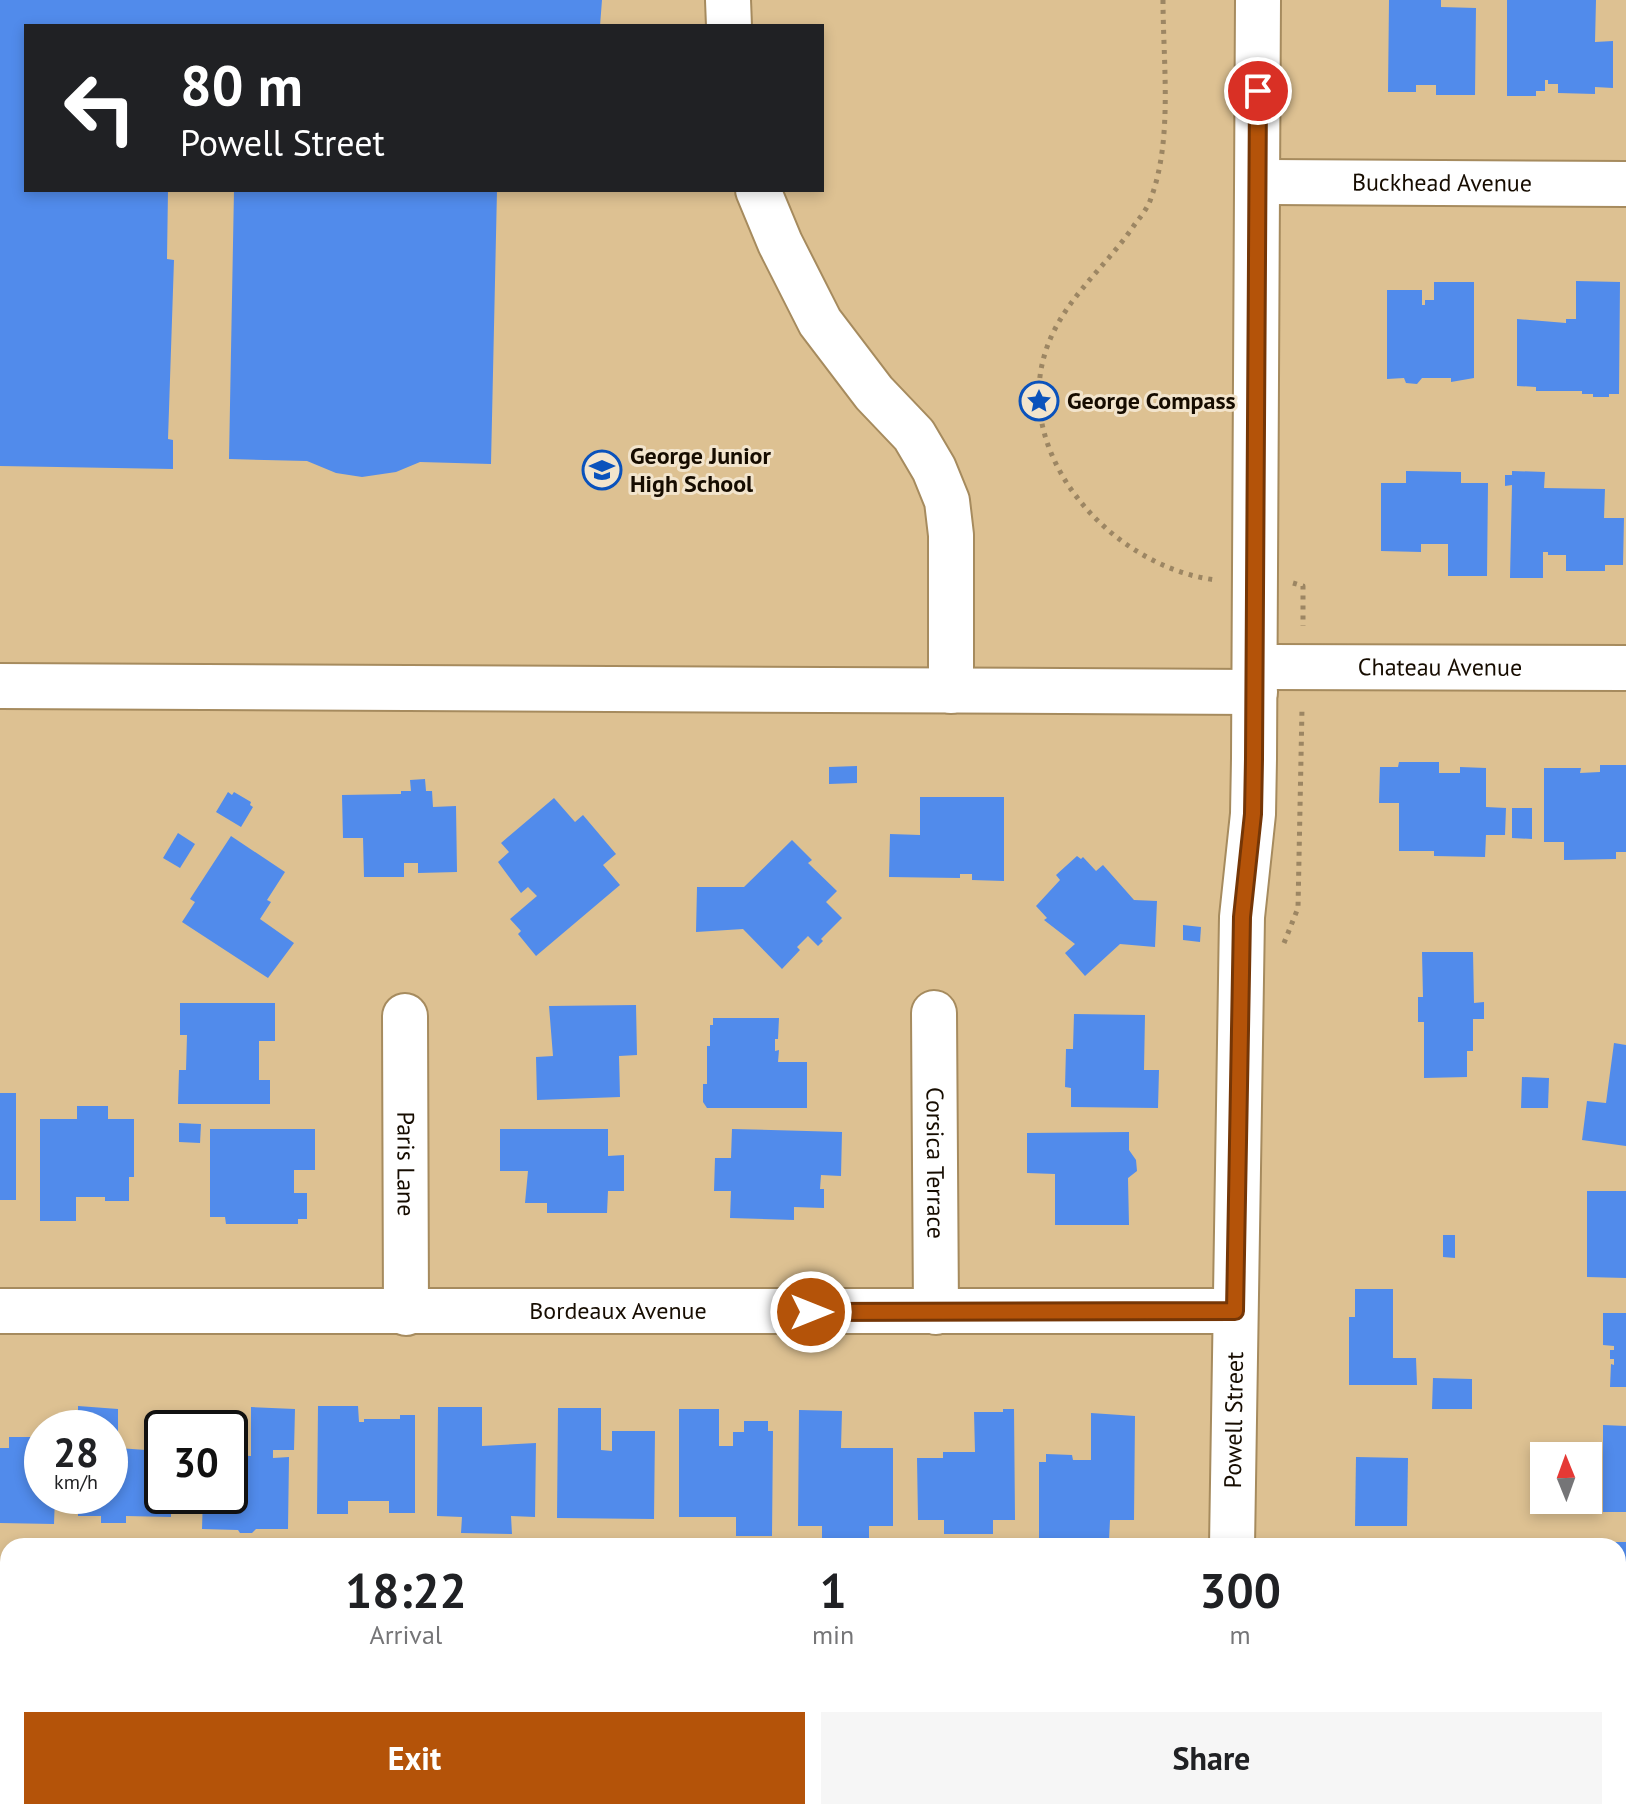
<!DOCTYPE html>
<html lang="en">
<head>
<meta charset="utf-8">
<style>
  :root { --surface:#fff; --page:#f6f6f6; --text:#202124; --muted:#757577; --accent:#b45309 }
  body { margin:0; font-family:"PT Sans",sans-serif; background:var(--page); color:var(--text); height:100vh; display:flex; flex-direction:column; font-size:30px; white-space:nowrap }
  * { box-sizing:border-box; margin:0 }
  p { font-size:26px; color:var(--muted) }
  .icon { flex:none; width:44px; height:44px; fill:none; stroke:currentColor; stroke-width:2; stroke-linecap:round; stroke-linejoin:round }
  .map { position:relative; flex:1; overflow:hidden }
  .drawer { position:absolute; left:0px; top:1538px; width:1626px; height:282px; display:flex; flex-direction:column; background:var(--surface); border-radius:24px 24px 0 0; box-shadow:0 4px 12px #0003 }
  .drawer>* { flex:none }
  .hud { position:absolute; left:24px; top:24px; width:800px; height:168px; border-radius:0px; box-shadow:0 4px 12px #0003; background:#202124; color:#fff; overflow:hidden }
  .needle { width:52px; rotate:359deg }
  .buttons { position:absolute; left:1530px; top:1442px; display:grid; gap:16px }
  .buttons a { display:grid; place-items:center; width:72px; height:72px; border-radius:0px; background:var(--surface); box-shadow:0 4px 12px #0003; font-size:40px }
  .speed { position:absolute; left:24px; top:1410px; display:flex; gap:16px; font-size:40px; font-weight:700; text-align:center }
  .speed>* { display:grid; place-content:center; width:104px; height:104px; border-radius:50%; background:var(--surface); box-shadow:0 4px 12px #0003; line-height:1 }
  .speed small { font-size:20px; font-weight:400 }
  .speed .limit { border:4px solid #111; border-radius:12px; background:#fff; color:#111 }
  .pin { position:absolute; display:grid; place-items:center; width:68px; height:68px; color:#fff; margin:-34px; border:4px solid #fff; border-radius:50%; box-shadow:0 2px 8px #0007 }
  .me { position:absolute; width:88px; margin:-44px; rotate:90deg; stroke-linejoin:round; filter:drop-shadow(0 0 6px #0008) }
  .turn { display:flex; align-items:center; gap:28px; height:168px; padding:0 24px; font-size:36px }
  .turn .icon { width:104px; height:104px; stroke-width:2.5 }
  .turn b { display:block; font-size:56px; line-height:68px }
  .eta { display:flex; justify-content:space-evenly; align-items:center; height:136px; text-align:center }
  .eta b { font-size:48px; font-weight:800; line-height:56px }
  .primary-button { display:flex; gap:16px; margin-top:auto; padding:16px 24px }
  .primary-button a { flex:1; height:92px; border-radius:0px; background:var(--accent); color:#fff; font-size:32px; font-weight:800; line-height:92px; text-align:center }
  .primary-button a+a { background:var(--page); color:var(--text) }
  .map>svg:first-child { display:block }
</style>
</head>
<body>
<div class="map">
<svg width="1626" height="1819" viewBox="0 0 1626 1819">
  <rect width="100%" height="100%" fill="#ddc192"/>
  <g fill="#518beb">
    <polygon points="0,0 602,0 600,26 26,26 26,190 168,190 167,259 174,260 168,439 173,440 173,469 0,466"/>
    <polygon points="1389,0 1441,0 1441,7 1476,8 1475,95 1436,95 1436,85 1416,85 1416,92 1388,92"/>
    <polygon points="1507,0 1596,0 1595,42 1613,41 1613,88 1595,87 1595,94 1558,93 1558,84 1548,84 1548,80 1545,80 1545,91 1536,91 1536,96 1507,96"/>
    <polygon points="234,190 497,190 491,464 420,462 396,472 362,477 336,473 307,461 229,459"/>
    <polygon points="1576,281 1620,282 1619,394 1609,394 1609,397 1593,397 1593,394 1582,394 1582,391 1536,391 1536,387 1517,386 1517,319 1566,323 1566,319 1576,319"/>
    <polygon points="1434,282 1474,282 1474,378 1451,382 1451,378 1422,378 1417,384 1406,383 1404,378 1387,379 1387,290 1422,290 1422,305 1425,305 1425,300 1434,300"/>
    <polygon points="1406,471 1461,472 1461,483 1488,483 1487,576 1448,576 1448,544 1421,544 1421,552 1381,551 1381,483 1406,483"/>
    <polygon points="1512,471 1545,472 1544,488 1605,489 1604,518 1624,518 1623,565 1605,565 1605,571 1566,571 1566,555 1548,555 1548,552 1543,552 1543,578 1510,578 1512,485 1505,486 1505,475 1512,475"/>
    <polygon points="1399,762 1439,762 1439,773 1460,773 1460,767 1486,768 1486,807 1506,808 1505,835 1486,835 1485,857 1434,856 1434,851 1399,851 1399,803 1379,803 1380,767 1398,767"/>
    <polygon points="1600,765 1626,765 1626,852 1616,852 1616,859 1564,860 1564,842 1544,842 1544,768 1581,768 1580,773 1600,772"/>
    <polygon points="857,766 857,783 829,784 829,767"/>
    <polygon points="425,779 426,791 432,791 433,807 456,806 457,872 418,873 418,863 404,863 404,877 364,877 363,838 343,838 342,795 401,794 401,791 411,791 410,780"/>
    <polygon points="228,792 232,795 234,792 251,802 250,805 253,807 241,827 216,812"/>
    <polygon points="920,797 1004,797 1004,881 972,880 972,874 960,874 960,878 889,877 890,834 920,835"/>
    <polygon points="554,798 575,822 583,815 616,854 603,865 620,885 536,956 518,934 521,931 510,919 537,896 528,887 521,893 498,862 509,852 501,843"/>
    <polygon points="1512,808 1532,808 1532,839 1512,838"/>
    <polygon points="178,833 195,844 180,868 163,858"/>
    <polygon points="231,836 285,872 267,900 271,902 260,919 294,943 268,978 182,922 195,902 190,899"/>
    <polygon points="792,840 812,860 808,863 837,891 826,902 842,918 821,939 823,941 818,946 808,936 797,947 800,950 782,969 743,929 696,932 697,887 744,887"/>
    <polygon points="1077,856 1081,859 1083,857 1096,871 1103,865 1134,900 1157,901 1155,947 1120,944 1085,976 1065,953 1075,944 1044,920 1047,918 1036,906 1060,880 1056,875"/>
    <polygon points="1183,925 1201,927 1200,942 1183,940"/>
    <polygon points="1422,952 1473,952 1474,1003 1484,1002 1484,1019 1473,1019 1473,1051 1467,1051 1467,1077 1424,1078 1424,1022 1418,1022 1418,997 1423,997"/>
    <polygon points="180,1003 275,1003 275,1041 259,1041 259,1080 270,1080 270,1104 178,1104 179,1070 186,1070 187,1035 180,1035"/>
    <polygon points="636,1005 637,1055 619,1056 620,1097 537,1100 536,1057 553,1056 549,1006"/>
    <polygon points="1074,1014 1145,1015 1144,1070 1159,1070 1158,1108 1071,1107 1071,1088 1065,1087 1066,1049 1073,1049"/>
    <polygon points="713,1018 779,1018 778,1039 775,1039 775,1051 779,1050 778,1062 807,1062 807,1108 707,1108 703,1102 703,1084 707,1084 707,1046 710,1046 710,1025 713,1025"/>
    <polygon points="1614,1043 1626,1045 1626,1146 1582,1140 1587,1101 1606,1103"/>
    <polygon points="1522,1077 1549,1078 1548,1108 1521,1108"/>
    <rect x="0" y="1093" width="16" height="107"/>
    <polygon points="77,1106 108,1106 108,1119 134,1119 134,1177 129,1177 129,1201 105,1201 105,1197 76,1197 76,1221 40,1221 40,1119 77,1119"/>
    <polygon points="179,1123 201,1124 200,1143 179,1142"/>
    <polygon points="210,1129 315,1129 315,1170 294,1170 294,1193 307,1193 307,1219 298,1219 298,1224 226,1224 225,1217 210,1217"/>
    <polygon points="500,1129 608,1129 608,1156 624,1155 624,1191 608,1191 607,1213 547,1213 547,1203 525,1203 528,1171 500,1171"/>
    <polygon points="732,1129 842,1132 841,1176 821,1175 820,1189 824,1189 824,1208 794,1207 794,1220 730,1218 731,1191 714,1191 715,1158 731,1158"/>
    <polygon points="1129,1132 1129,1150 1136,1160 1137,1171 1128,1178 1129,1225 1055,1225 1055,1174 1027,1173 1027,1133"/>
    <polygon points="1587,1191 1626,1191 1626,1278 1587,1277"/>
    <polygon points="1443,1235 1455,1235 1455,1258 1443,1257"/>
    <polygon points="1355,1289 1393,1289 1393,1358 1416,1358 1417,1385 1349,1385 1349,1317 1355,1317"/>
    <polygon points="1603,1313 1626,1313 1626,1387 1610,1387 1611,1364 1614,1365 1614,1359 1610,1359 1610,1350 1614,1350 1614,1346 1603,1345"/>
    <polygon points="1433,1378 1472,1379 1472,1409 1432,1409"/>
    <polygon points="78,1406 118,1409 118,1448 146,1450 146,1454 162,1455 162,1496 171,1496 171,1517 126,1516 126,1523 101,1523 101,1516 78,1516 78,1496 110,1496 110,1428 78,1428"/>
    <polygon points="318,1406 358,1406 359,1422 364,1422 364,1419 400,1419 400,1415 415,1415 415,1513 389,1513 389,1501 348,1501 348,1514 317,1514"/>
    <polygon points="251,1407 295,1409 294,1450 273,1450 273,1458 289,1457 288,1529 256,1529 252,1533 240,1533 238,1530 202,1529 203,1496 230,1496 230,1455 251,1456"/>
    <polygon points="438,1407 482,1407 482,1446 536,1443 535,1517 511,1516 512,1534 461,1533 462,1517 437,1516"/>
    <polygon points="558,1408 601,1408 601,1450 612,1451 612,1431 655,1431 654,1519 557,1518"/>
    <polygon points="679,1409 719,1409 719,1446 733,1446 733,1432 744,1432 744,1421 768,1421 768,1431 773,1431 772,1536 736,1536 736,1517 679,1517"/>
    <polygon points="1003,1409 1014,1409 1015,1520 993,1520 993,1534 944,1534 944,1520 918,1520 917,1458 943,1458 943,1452 975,1452 974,1412 1003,1412"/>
    <polygon points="799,1410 842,1411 841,1448 893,1448 893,1526 869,1526 869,1543 822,1543 822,1526 798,1526"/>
    <polygon points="1091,1413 1135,1416 1134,1520 1110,1520 1109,1540 1039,1539 1039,1462 1046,1462 1046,1454 1072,1455 1073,1460 1091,1460"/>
    <polygon points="1603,1425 1626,1426 1626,1512 1603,1512"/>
    <polygon points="9,1437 32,1437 32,1453 42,1454 42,1496 55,1496 54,1524 0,1523 0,1448 9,1448"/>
    <polygon points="1356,1457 1408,1458 1407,1526 1355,1526"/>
    <polygon points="1595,1542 1626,1542 1626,1632 1618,1632 1618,1546 1595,1546"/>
    <rect x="0" y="1608" width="8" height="133"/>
    <rect x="1618" y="1658" width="8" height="73"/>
    <polygon points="1059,1812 1138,1812 1139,1815 1134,1819 1061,1819"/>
    <polygon points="1357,1812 1427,1812 1425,1819 1376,1819"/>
  </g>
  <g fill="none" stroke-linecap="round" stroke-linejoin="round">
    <g stroke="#a68b5e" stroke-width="48">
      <g id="minor">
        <polyline points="728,0 729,26"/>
        <path id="s1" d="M1258 182 1626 184"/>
        <polyline points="758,190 780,243 820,322 874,393 914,435 934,469 947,501 951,535 951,691"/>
        <path id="s2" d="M1256 667 1626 668"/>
        <polyline points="0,686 1255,692"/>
        <path id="s3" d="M934 1013 936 1312"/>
        <path id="s4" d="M405 1016 406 1313"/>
        <path id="s5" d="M0 1311H1235"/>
        <path id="s6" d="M1232 1546 1242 917 1253 814 1254 759 1258 0"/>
        <polyline points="1228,1819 1228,1812"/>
      </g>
    </g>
    <g stroke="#9c8663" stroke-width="5" stroke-dasharray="4 6" stroke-linecap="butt">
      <path d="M1163 0C1163 62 1173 139 1151 198 1148 208 1141 216 1135 224 1109 263 1072 292 1052 335 1001 445 1108 567 1216 580"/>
      <polyline points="1293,583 1303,586 1303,626"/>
      <polyline points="1284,943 1298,908 1302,708"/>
      <polyline points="1272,1812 1274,1819"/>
    </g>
    <use href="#minor" stroke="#fff" stroke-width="44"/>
  </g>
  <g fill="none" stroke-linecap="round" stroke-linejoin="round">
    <g stroke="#753606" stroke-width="20">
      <polyline id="route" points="811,1312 1235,1311 1242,917 1253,814 1254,759 1258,91"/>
    </g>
    <use href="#route" stroke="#b45309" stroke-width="14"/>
  </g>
  <defs>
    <g id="sight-ring" transform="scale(2)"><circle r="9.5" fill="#f2e4cc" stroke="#0a52bc" stroke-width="1.5"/><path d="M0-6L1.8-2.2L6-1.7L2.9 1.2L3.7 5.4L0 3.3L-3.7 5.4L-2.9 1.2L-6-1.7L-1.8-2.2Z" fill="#0a52bc"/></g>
    <g id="school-ring" transform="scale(2)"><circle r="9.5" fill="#f2e4cc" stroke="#0a52bc" stroke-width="1.5"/><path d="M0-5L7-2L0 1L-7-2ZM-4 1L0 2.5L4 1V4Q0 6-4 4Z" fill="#0a52bc"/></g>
  </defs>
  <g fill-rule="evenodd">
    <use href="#sight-ring" x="1039" y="401"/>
    <use href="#school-ring" x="602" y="470"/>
  </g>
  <g text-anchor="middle" stroke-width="6" stroke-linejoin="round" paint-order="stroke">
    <g font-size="24" fill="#160c00" stroke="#f2e4cc">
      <text dy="8" stroke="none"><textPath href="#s1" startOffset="184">Buckhead Avenue</textPath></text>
      <text dy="8" stroke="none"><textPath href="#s2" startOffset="184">Chateau Avenue</textPath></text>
      <text dy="8" stroke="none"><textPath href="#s3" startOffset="150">Corsica Terrace</textPath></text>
      <text dy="8" stroke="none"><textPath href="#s4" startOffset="148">Paris Lane</textPath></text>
      <text dy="8" stroke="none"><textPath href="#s5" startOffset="618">Bordeaux Avenue</textPath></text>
      <text dy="8" stroke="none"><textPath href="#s6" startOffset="126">Powell Street</textPath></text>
    </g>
    <g font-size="24" font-weight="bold" fill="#160c00" stroke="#f2e4cc" text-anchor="start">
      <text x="1067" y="409">George Compass</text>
      <text x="630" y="464">George Junior<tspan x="630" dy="28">High School</tspan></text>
    </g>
  </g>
</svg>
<div class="buttons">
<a><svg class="needle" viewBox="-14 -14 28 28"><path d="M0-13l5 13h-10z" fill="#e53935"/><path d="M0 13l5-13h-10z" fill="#757577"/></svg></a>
</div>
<div class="speed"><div>28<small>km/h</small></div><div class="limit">30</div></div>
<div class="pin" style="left:1258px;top:91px;background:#d93025"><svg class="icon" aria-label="arrive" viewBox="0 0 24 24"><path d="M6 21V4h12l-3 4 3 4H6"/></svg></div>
<svg class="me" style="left:811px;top:1312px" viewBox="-20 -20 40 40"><circle r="17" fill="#b45309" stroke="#fff" stroke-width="3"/><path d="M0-11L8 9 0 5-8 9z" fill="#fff"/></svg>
<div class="hud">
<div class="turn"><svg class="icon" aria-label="left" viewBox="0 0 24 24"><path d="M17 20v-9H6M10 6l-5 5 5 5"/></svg><div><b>80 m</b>Powell Street</div></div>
</div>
<section class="drawer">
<div class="eta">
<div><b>18:22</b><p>Arrival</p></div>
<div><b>1</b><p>min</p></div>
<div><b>300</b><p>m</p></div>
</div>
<div class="primary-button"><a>Exit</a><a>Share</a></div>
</section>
</div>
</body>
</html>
